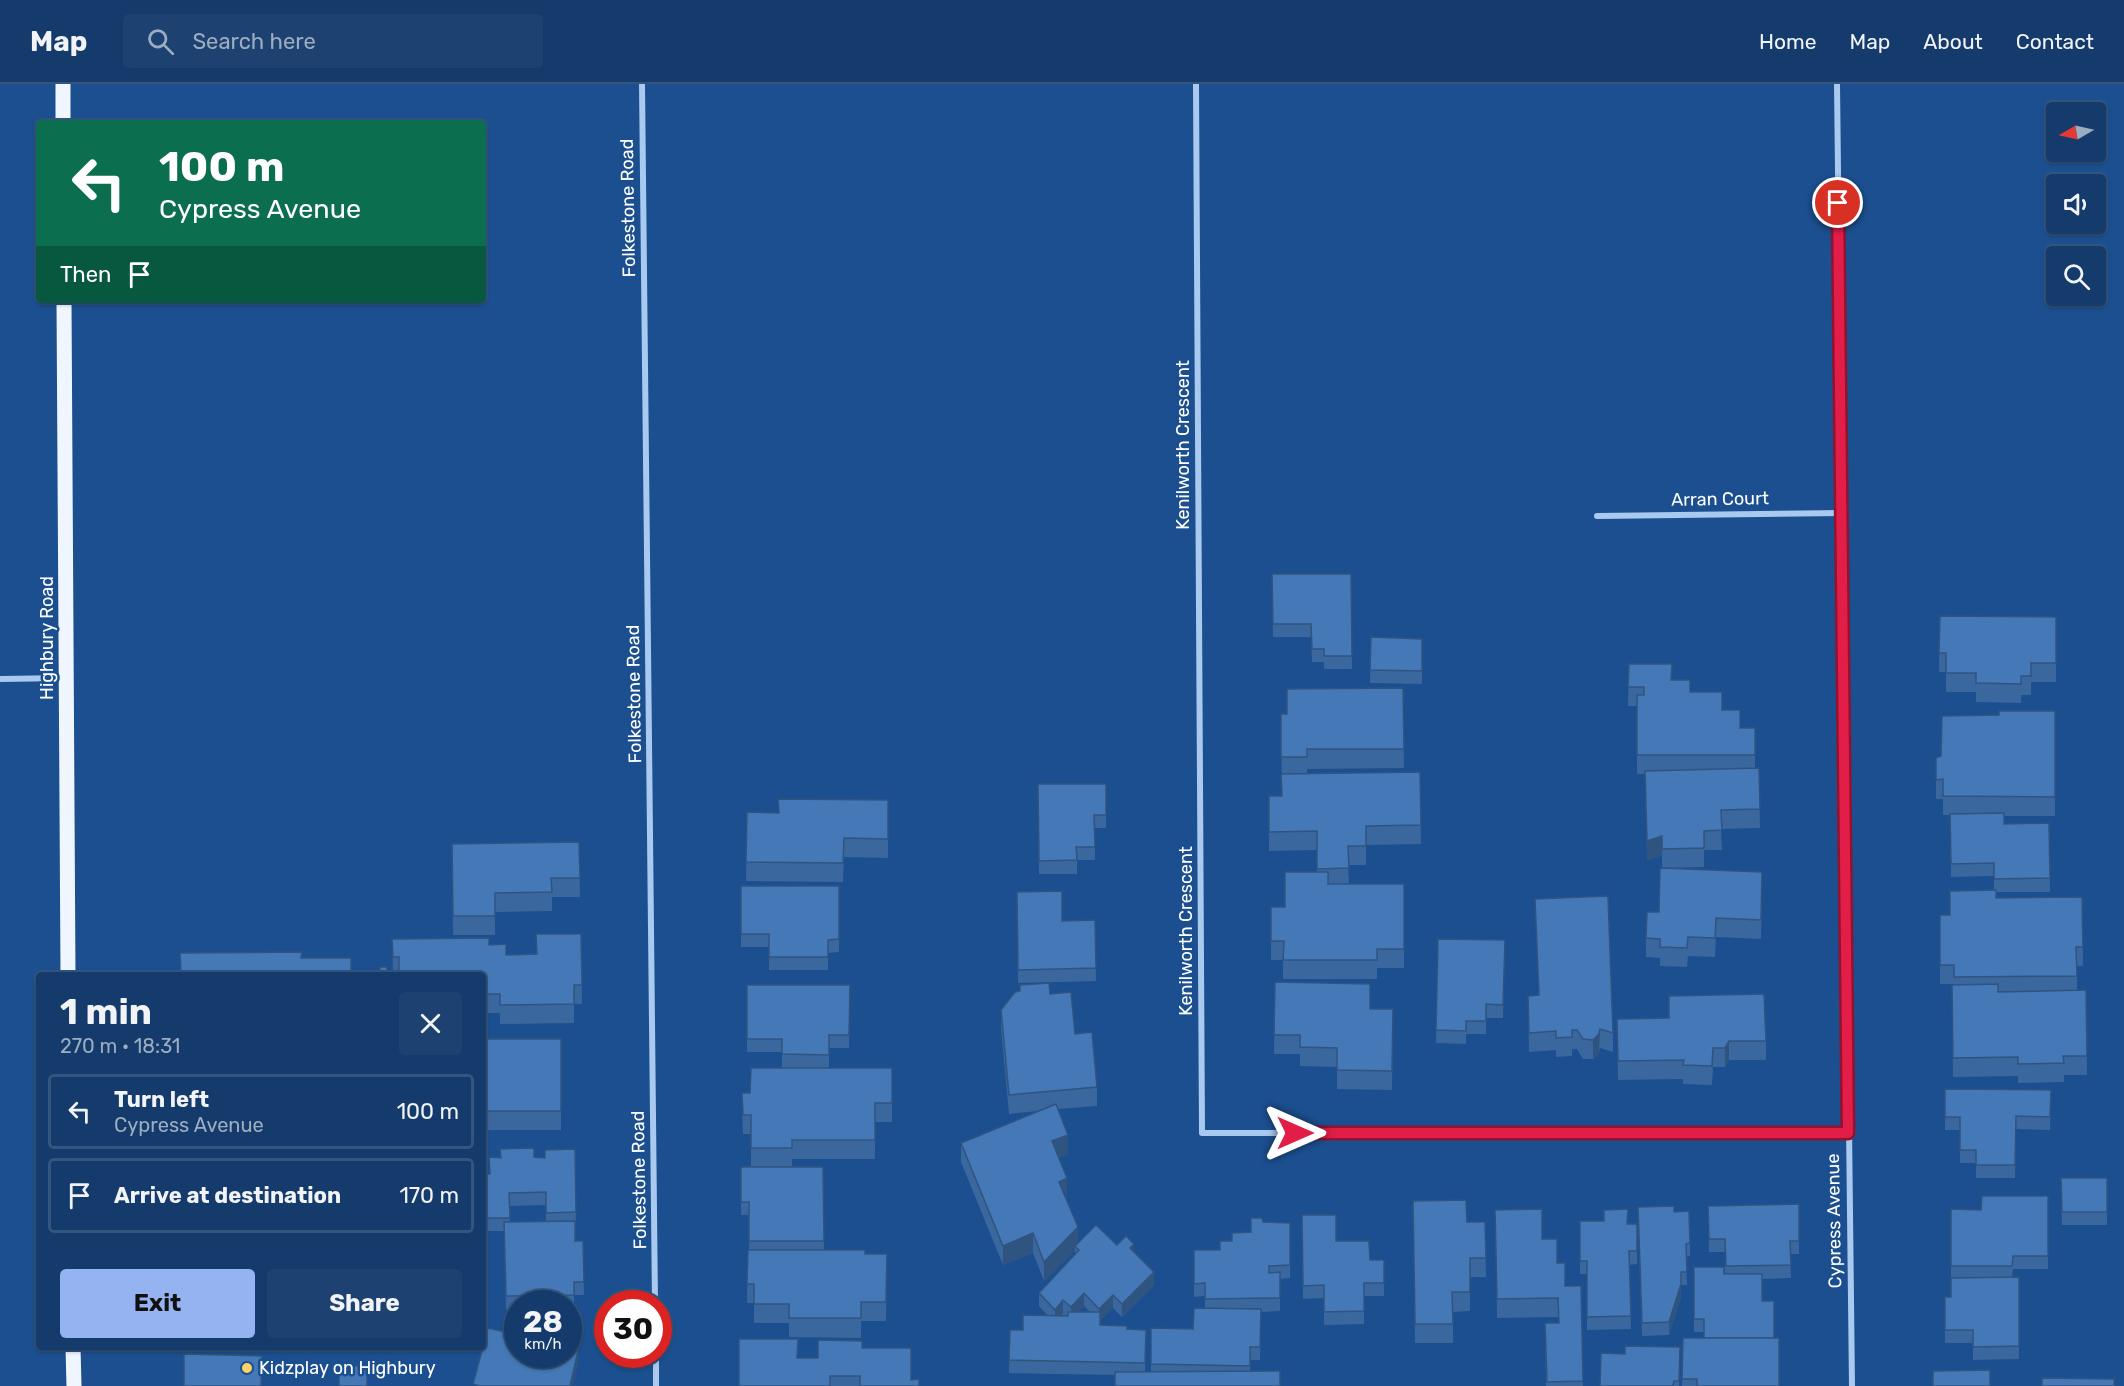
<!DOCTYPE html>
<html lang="en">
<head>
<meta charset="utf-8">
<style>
  :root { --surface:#143b6b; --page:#1d4271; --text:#f1f3f6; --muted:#9dadc1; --line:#33557e; --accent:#95b2f1 }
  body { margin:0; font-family:Rubik,sans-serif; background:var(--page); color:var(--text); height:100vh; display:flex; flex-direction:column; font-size:22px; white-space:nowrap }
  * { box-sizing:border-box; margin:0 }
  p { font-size:20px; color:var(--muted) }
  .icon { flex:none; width:33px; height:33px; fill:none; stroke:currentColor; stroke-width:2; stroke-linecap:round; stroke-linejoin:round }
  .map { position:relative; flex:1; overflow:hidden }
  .sheet { position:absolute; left:36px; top:888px; width:450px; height:378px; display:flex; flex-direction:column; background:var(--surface); border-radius:6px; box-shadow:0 2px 4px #0004,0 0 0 2px var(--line) }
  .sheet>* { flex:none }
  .guide { position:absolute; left:36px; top:36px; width:450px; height:183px; border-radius:6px; box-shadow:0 2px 4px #0004,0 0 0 2px var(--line); background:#0b6e4f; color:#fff; overflow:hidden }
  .needle { width:39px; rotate:261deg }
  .buttons { position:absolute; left:2046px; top:18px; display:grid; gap:12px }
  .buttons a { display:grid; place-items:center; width:60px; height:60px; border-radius:6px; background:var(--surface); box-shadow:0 2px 4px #0004,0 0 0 2px var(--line); font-size:30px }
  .speed { position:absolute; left:504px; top:1206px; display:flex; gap:12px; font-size:30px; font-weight:700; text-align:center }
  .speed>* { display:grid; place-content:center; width:78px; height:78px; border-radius:50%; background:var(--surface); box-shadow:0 2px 4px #0004,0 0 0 2px var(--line); line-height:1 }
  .speed small { font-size:15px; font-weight:400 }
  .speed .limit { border:9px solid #d22; background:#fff; color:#111 }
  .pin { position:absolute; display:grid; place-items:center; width:51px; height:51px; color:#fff; margin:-26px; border:3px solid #fff; border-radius:50%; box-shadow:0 2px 6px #0007 }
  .me { position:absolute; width:66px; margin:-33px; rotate:90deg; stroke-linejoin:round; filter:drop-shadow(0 0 4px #0008) }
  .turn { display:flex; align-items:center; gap:21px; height:126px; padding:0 24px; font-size:27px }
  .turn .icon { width:78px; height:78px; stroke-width:2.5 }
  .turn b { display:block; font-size:42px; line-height:51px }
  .then { display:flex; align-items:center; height:57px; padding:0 24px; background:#0003; gap:12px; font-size:22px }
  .round { display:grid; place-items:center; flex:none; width:63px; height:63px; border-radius:6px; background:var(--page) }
  .summary { display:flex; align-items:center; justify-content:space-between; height:102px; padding:0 24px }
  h1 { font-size:36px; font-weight:700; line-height:45px }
  .cta { display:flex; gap:12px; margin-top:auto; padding:12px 24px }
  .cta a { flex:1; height:69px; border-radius:6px; background:var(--accent); color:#111; font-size:24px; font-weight:700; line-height:69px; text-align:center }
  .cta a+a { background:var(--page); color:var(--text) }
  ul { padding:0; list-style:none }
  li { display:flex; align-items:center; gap:18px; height:75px; margin:0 12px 9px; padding:0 12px; border:3px solid var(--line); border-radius:6px }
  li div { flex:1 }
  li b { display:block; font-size:22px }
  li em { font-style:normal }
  header { display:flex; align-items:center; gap:36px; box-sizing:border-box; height:84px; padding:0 30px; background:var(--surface); border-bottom:2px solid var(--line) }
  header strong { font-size:28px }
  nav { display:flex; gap:33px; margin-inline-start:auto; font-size:21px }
  .search { width:420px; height:54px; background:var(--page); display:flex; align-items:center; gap:15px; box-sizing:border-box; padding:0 21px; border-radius:6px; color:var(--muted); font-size:22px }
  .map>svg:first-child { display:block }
</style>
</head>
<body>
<header>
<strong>Map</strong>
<div class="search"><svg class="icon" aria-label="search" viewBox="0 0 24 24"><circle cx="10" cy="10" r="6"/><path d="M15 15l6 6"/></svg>Search here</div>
<nav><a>Home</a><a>Map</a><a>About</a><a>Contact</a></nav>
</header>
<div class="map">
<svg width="2124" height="1302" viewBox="0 0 2124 1302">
  <rect width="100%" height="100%" fill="#1b4f8f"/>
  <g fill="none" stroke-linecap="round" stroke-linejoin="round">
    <g stroke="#a9c9ee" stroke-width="6">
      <polyline points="642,0 655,1220"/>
      <polyline points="1196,0 1202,1049 1848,1049"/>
      <polyline points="1837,0 1852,1302"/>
      <polyline points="1597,432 1843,429"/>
      <polyline points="0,595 66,594"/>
      <polyline points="656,1270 656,1302"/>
    </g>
    <g stroke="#f0f6ff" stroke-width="15">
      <polyline points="63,0 63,39"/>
      <polyline points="64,216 68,891"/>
      <polyline points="73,1263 74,1302"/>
    </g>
  </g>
  <g fill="#3a679d" fill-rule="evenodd">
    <polygon points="1272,490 1351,490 1352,585 1324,585 1324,578 1312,578 1311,553 1273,553"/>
    <polygon points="1940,532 2056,533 2056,598 2031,598 2031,611 2021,611 2021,619 1976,618 1976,608 1946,608 1946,588 1939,588"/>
    <polygon points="1371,553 1422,555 1422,600 1370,599"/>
    <polygon points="1629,580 1672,596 1690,608 1722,626 1740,644 1755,644 1755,684 1759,684 1760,744 1721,745 1722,766 1704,766 1704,783 1662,784 1662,771 1647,776 1645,690 1637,690 1637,622 1628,622"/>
    <polygon points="1403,604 1404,684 1307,685 1307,689 1420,688 1421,760 1366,761 1366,781 1348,781 1349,800 1404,800 1404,884 1377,884 1377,895 1283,895 1283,876 1271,876 1271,823 1285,823 1317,788 1317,766 1269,767 1269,712 1282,712 1281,630 1287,630"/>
    <polygon points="2055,627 2055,732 2004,732 2004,740 2049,739 2050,808 1996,808 1996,814 2082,813 2083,882 2077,882 2077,906 2086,906 2087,991 2064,991 2064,998 2018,999 2018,992 1953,993 1952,920 1954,900 1940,900 1940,831 1950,831 1994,806 1994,792 1951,793 1950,731 1943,731 1943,715 1936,715 1936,674 1941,672 1999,631"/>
    <polygon points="1038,700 1106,700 1106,744 1095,744 1095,776 1077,776 1077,790 1039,790"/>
    <polygon points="888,716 888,774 844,773 843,798 746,797 747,728 778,729"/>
    <polygon points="579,758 580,813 552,813 552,827 495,828 495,851 453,851 452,760"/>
    <polygon points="741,802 839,802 839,868 828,869 828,886 769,886 769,863 741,863"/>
    <polygon points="1762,807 1761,855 1716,853 1715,873 1688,872 1687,883 1660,882 1660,874 1646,873 1646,854 1659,828"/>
    <polygon points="1017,808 1062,837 1095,836 1096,897 1018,899"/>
    <polygon points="1535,815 1613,949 1613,968 1600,964 1599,969 1593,975 1583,975 1577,965 1572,965 1572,972 1556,973 1556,966 1529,968 1528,912 1539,911"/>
    <polygon points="536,850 581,850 582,920 574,920 574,939 500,940 500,929 483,929 483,891 393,889 392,855 489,861 506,871 536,870"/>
    <polygon points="1438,855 1505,856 1503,934 1486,934 1486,950 1466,950 1466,960 1436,959"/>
    <polygon points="1275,898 1370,925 1393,925 1392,1006 1337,1005 1337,983 1300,982 1300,970 1274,970"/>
    <polygon points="747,901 850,901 849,964 829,964 829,984 782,984 782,968 747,968"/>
    <path d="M1050 910 1075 950 1097 1003V1022L1058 1025 1068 1070 1059 1074 1067 1113 1066 1114 1078 1159 1117 1161 1134 1168 1154 1201 1122 1233 1113 1224 1100 1236V1241L1127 1245 1146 1246 1145 1288H1151V1244L1193 1245 1205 1224V1212L1194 1213V1166H1220L1232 1157 1251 1148 1263 1138 1290 1139V1194L1280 1195V1227L1261 1228 1260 1276H1250V1287L1115 1291 1009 1289 1010 1246H1023L1048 1232 1039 1222V1209L1075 1170V1166L1044 1197 1033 1169 1003 1181 961 1078V1059L1038 1027 1009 1030 1001 945V926ZM1084 1222 1090 1228H1078Z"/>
    <polygon points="1617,935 1766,957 1766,976 1729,976 1725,983 1713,983 1712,1001 1683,1000 1683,995 1618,996"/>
    <rect x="483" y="955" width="78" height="91"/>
    <polygon points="892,984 892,1038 875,1038 875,1075 792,1075 792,1083 823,1083 824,1166 865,1170 887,1170 886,1237 861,1237 861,1254 789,1253 789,1239 754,1239 754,1219 747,1219 748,1166 749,1166 749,1131 741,1131 741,1083 751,1083 751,1050 743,1050 742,1028 750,1009"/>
    <polygon points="1945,1005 2051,1006 2050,1046 2016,1045 2015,1094 1976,1094 1976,1079 1960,1079 1960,1046 1945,1046"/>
    <path d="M489 1073H534L576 1128 575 1157H583L584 1211H574V1224H568V1220H518V1225H506L504 1147H483V1090H489ZM546 1121V1137L510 1138 509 1122Z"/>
    <polygon points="2061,1094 2107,1094 2107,1141 2062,1141"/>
    <polygon points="2048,1112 2048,1185 2013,1185 2012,1193 2019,1193 2019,1275 1973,1276 1973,1259 1945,1259 1945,1213 1951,1213 1951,1125 1981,1126"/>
    <polygon points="1413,1117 1467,1138 1485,1138 1486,1193 1470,1193 1470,1227 1453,1228 1453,1259 1415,1259"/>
    <polygon points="1799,1120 1799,1170 1790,1170 1791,1194 1762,1195 1762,1217 1774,1254 1779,1302 1682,1302 1683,1254 1704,1254 1704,1248 1694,1248 1694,1183 1725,1190 1725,1168 1709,1168 1708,1122"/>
    <polygon points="1495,1126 1542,1155 1557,1179 1565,1202 1581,1202 1583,1302 1546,1302 1545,1239 1558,1239 1558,1233 1497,1234"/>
    <polygon points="1674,1128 1690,1159 1690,1172 1686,1173 1687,1201 1681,1201 1681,1213 1669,1251 1642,1252 1638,1136"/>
    <polygon points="1302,1131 1336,1157 1370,1176 1384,1176 1384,1212 1364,1212 1364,1240 1324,1241 1324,1214 1303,1215"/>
    <polygon points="1580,1137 1637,1140 1637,1180 1629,1181 1631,1245 1587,1246 1587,1190 1580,1190"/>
    <polygon points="1680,1263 1679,1302 1600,1302 1625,1270"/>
    <polygon points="862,1264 911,1296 919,1302 739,1302 798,1274 818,1274"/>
  </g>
  <g fill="#305480">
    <polygon points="1662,752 1662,771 1647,776 1647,757"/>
    <polygon points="1600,945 1599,969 1593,975 1593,956"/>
    <polygon points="1729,957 1729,976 1725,983 1725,964"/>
    <polygon points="1068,1051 1068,1070 1052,1077 1052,1057"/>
    <polygon points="1067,1094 1067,1113 1059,1117 1059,1098"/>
    <polygon points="1078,1143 1078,1162 1075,1162 1075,1166 1044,1197 1044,1178"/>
    <polygon points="1033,1149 1033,1169 1003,1181 1003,1162"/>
    <polygon points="1134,1160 1134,1173 1130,1164"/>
    <polygon points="1154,1188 1154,1201 1122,1233 1122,1220"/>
    <polygon points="1681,1200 1681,1213 1669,1251 1669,1238"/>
    <polygon points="1084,1209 1084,1222 1071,1236 1071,1223"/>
    <polygon points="1113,1211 1113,1224 1099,1238 1099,1225"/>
    <polygon points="1063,1216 1063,1229 1055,1239 1055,1226"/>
    <polygon points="578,1267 578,1280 573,1302 570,1302"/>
  </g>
  <g fill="#4478b7" stroke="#305480" stroke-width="1.5">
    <polygon points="1272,490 1351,490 1352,572 1324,572 1324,565 1312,565 1311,540 1273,540"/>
    <polygon points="1940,532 2056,533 2056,579 2031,579 2031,592 2021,592 2021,600 1976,599 1976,589 1946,589 1946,569 1939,569"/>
    <polygon points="1371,553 1422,555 1422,587 1370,586"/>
    <polygon points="1629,580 1672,580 1671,596 1690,596 1690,608 1722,608 1722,626 1740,626 1740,644 1755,644 1755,671 1637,671 1637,611 1644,611 1644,603 1628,603"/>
    <polygon points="1403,604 1404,665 1307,665 1307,673 1281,673 1281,630 1287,630 1287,605"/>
    <polygon points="1999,627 2055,627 2055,713 1943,712 1943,695 1936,696 1936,674 1941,672 1942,632 1999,631"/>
    <polygon points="1759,684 1760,725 1721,726 1722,746 1704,747 1704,764 1662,765 1662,752 1647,757 1645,687"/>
    <polygon points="1420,688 1421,741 1366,742 1366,762 1348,762 1349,784 1317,785 1317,747 1269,748 1269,712 1282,712 1281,690"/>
    <polygon points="1038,700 1106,700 1106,731 1094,731 1095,763 1076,763 1077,776 1039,777"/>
    <polygon points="778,715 888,716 888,755 844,754 843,779 746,778 747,728 779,729"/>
    <polygon points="2004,729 2004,740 2049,739 2050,794 1994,795 1994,779 1951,780 1950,730"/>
    <polygon points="579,758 580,794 551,794 552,808 495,809 495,832 453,832 452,760"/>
    <polygon points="1660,784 1762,788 1761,836 1716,834 1715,854 1688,853 1687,864 1660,863 1660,855 1646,854 1647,828 1659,828"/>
    <polygon points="1285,788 1328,788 1328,800 1404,800 1404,865 1377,865 1377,876 1283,876 1284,857 1271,857 1271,823 1285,823"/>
    <polygon points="741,802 839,802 839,855 828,856 828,873 769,873 769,850 741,850"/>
    <polygon points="1996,806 1996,814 2082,813 2083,863 2076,863 2077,892 1954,893 1954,881 1940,881 1940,831 1950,831 1950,807"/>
    <polygon points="1062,807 1062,837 1095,836 1096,884 1018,886 1017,808"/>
    <polygon points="1608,812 1613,949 1600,945 1599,950 1593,956 1583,955 1577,946 1572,946 1572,953 1556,954 1556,947 1529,949 1528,912 1539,911 1535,815"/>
    <polygon points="536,850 581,850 582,901 574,901 574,920 500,921 500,910 483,910 483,891 380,891 380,883 387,883 387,890 399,889 399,873 393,873 392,855 489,854 489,861 506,860 506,871 537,870"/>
    <polygon points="1438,855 1505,856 1503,921 1486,920 1486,937 1466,937 1466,947 1436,946"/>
    <polygon points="302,868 301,874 351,874 351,891 181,891 180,869"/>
    <polygon points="1275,898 1370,900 1370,925 1393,925 1392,987 1337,986 1337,964 1300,963 1300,951 1274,951"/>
    <polygon points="1049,899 1050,910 1071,908 1075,950 1092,948 1097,1003 1009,1011 1001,926 1015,908 1020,907 1020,901"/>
    <polygon points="1998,900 1998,908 2086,906 2087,972 2063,972 2064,979 2018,980 2018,973 1953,974 1952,901"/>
    <polygon points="747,901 850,901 849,951 829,951 829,971 782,970 782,955 747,955"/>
    <polygon points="1764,910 1766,957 1729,957 1725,964 1713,964 1712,982 1683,981 1684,976 1618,977 1617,935 1669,934 1669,912"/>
    <rect x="483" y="955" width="78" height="72"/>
    <polygon points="751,984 892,984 892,1019 875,1019 875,1056 792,1056 792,1064 751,1064 751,1031 743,1031 742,1009 750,1009"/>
    <polygon points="1945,1005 2051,1006 2050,1033 2016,1032 2015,1081 1976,1081 1976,1066 1960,1066 1960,1033 1945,1033"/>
    <polygon points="1056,1020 1068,1051 1052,1057 1067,1094 1059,1098 1078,1143 1044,1178 1033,1149 1003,1162 961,1059"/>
    <polygon points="534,1064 534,1073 545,1074 545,1066 575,1065 576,1128 546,1129 546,1108 509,1109 510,1134 483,1134 483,1090 490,1090 489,1073 501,1074 500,1065"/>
    <polygon points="741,1083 823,1083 824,1157 749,1157 749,1118 741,1118"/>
    <polygon points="2061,1094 2107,1094 2107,1128 2062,1128"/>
    <polygon points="1982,1112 2048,1112 2048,1172 2013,1172 2012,1182 1951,1182 1951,1125 1981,1126"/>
    <polygon points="1466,1116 1467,1138 1485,1138 1486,1174 1470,1174 1470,1208 1452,1208 1453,1240 1415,1240 1413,1117"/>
    <polygon points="1799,1120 1799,1157 1790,1157 1791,1181 1726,1182 1725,1155 1709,1155 1708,1122"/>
    <polygon points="1674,1122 1674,1128 1689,1127 1690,1159 1686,1160 1687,1188 1681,1188 1681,1200 1669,1238 1642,1239 1638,1123"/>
    <polygon points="1542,1125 1542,1155 1557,1155 1557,1179 1565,1179 1565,1202 1581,1202 1583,1297 1547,1298 1545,1239 1559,1239 1558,1214 1497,1215 1495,1126"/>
    <polygon points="1628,1125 1627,1140 1637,1140 1637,1167 1629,1167 1631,1232 1587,1233 1587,1177 1580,1177 1580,1137 1604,1137 1604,1126"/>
    <polygon points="1302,1131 1336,1131 1336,1157 1369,1157 1370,1176 1384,1176 1384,1199 1364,1199 1364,1227 1324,1228 1324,1201 1303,1202"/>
    <polygon points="1251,1134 1262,1134 1263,1138 1290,1139 1290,1181 1269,1182 1269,1189 1280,1188 1280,1214 1205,1215 1205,1199 1194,1200 1194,1166 1220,1166 1220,1157 1232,1157 1232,1149 1251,1148"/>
    <polygon points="575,1137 575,1157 583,1157 584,1198 574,1198 574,1211 506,1212 504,1138"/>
    <polygon points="1096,1141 1117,1161 1126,1152 1134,1160 1130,1164 1154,1188 1122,1220 1113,1211 1099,1225 1084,1209 1071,1223 1063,1216 1055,1226 1039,1209 1079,1166 1075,1162"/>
    <polygon points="748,1166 865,1166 865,1170 887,1170 886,1218 861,1218 861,1234 789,1234 789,1220 754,1220 754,1200 747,1200"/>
    <polygon points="1694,1183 1724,1183 1724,1190 1762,1190 1762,1217 1774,1217 1774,1254 1704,1254 1704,1235 1694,1235"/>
    <polygon points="2019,1193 2019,1262 1973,1263 1973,1246 1945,1246 1945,1213 1951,1213 1951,1194"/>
    <polygon points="1194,1224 1261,1225 1260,1263 1250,1263 1250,1282 1151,1280 1151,1244 1193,1245"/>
    <polygon points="1068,1228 1100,1228 1100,1241 1127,1242 1127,1245 1146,1246 1145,1279 1009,1276 1010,1246 1023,1246 1023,1231 1068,1232"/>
    <polygon points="488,1244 518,1251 518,1270 568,1270 568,1265 578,1267 570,1302 480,1302 473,1300"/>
    <polygon points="1683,1254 1779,1254 1779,1302 1697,1302 1697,1295 1682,1295"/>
    <polygon points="739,1255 798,1255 797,1274 818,1274 818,1256 862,1257 862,1264 911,1264 911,1296 919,1295 919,1302 860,1302 860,1292 830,1292 830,1302 739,1302"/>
    <polygon points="1625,1262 1680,1263 1679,1297 1674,1297 1673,1302 1600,1302 1601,1269 1625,1270"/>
    <polygon points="184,1270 262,1272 261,1302 184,1302"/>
    <rect x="339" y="1282" width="28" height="20"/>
    <polygon points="1990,1286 1990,1302 1933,1302 1933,1287"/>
    <polygon points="1280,1287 1280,1302 1115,1302 1115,1288"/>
    <polygon points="2042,1294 2114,1295 2114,1302 2042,1302"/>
  </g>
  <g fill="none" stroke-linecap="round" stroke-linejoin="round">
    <g stroke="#92132f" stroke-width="15">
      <polyline id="route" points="1295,1049 1848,1049 1838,119"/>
    </g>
    <use href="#route" stroke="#e11d48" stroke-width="10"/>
  </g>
  <circle fill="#ffd166" stroke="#1b4f8f" stroke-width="2" cx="247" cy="1284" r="6"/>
  <g text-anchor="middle" stroke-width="5" stroke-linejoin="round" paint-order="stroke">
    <g font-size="18" fill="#fff" stroke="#1b4f8f">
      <text transform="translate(628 124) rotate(-91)" y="6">Folkestone Road</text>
      <text transform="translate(1183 361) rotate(-90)" y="6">Kenilworth Crescent</text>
      <text transform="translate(1720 415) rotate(-1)" y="6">Arran Court</text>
      <text transform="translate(47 554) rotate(-90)" y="6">Highbury Road</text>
      <text transform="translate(634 610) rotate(-91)" y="6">Folkestone Road</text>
      <text transform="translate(1186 847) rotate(-90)" y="6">Kenilworth Crescent</text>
      <text transform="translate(639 1096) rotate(-91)" y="6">Folkestone Road</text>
      <text transform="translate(1834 1137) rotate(-91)" y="6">Cypress Avenue</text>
    </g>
    <g font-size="18" fill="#fff" stroke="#1b4f8f" text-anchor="start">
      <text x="259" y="1290">Kidzplay on Highbury</text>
    </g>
  </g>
</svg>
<div class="buttons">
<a><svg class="needle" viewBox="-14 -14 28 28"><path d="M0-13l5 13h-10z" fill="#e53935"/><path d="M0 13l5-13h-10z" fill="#9dadc1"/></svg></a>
<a><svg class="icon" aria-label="sound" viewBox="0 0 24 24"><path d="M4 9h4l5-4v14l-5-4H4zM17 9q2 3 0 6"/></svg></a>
<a><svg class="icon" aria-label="search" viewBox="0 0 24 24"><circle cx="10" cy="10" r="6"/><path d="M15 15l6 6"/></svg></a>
</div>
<div class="speed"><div>28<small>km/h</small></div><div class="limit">30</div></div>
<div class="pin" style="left:1838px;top:119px;background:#d93025"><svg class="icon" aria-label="arrive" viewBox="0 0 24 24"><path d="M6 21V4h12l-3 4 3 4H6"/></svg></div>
<svg class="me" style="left:1295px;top:1049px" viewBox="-20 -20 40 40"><path d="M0-17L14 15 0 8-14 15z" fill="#e11d48" stroke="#fff" stroke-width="4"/></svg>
<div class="guide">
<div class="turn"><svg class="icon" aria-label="left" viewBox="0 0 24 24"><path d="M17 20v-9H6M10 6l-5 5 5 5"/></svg><div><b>100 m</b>Cypress Avenue</div></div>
<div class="then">Then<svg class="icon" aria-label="arrive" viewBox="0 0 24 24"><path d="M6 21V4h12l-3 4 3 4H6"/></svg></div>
</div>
<section class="sheet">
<div class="summary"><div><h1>1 min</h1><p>270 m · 18:31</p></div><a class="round"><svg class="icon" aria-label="close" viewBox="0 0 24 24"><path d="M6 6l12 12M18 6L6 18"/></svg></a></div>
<ul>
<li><svg class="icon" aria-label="left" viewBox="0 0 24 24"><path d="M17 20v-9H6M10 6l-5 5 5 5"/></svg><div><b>Turn left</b><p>Cypress Avenue</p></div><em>100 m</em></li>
<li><svg class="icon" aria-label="arrive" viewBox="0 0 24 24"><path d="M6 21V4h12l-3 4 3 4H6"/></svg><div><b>Arrive at destination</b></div><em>170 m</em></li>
</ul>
<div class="cta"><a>Exit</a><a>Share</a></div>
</section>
</div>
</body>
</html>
